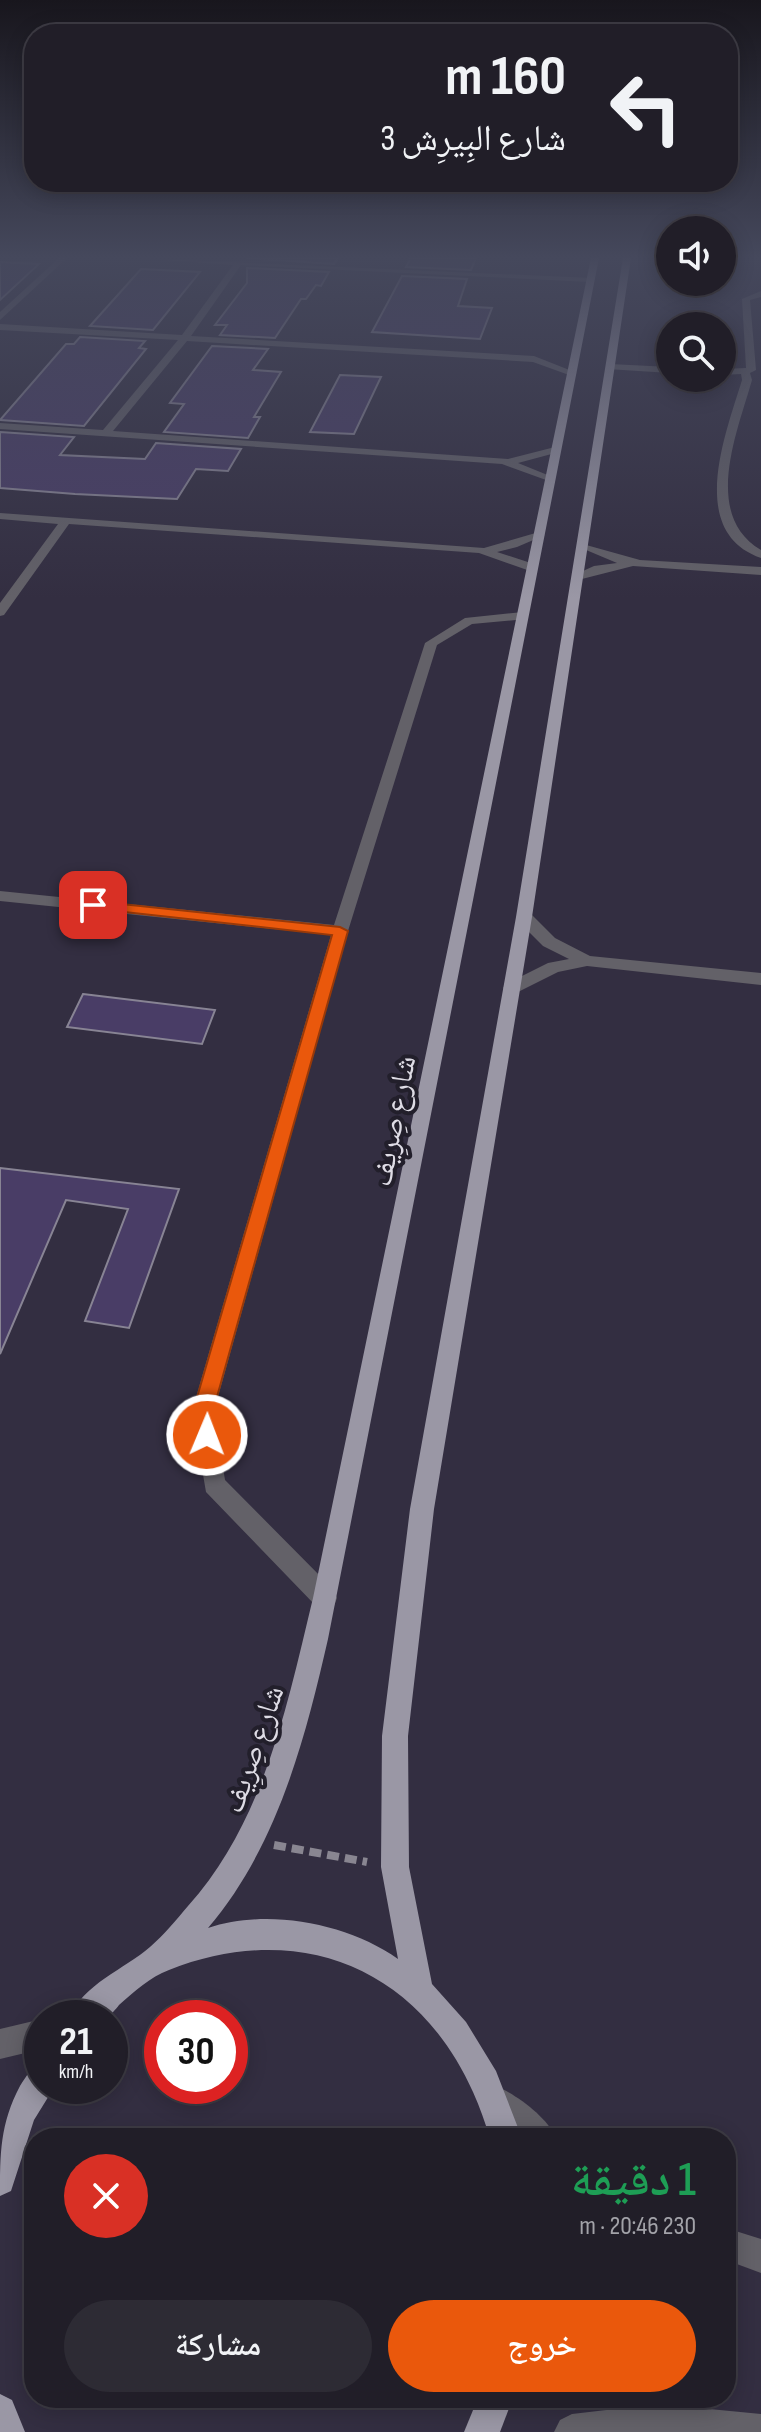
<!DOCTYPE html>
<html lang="ar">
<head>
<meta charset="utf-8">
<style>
  :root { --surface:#211e28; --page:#2d2b34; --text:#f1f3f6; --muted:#a2a2a8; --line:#3e3c45; --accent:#ea580c }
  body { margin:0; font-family:"Sofia Sans Condensed","Noto Naskh Arabic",sans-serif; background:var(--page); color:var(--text); direction:rtl; height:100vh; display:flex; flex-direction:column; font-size:30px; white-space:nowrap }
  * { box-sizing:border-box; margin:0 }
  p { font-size:26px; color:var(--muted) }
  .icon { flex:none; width:44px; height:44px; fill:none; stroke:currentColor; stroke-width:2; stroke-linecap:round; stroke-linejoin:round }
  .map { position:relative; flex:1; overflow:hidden; direction:ltr }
  .panel { position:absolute; left:24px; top:2128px; width:712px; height:280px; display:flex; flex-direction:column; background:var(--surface); border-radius:32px; box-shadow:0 4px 20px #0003,0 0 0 2px var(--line); direction:rtl }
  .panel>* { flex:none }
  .guide { position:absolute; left:24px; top:24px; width:714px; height:168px; border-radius:32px; box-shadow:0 4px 20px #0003,0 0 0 2px var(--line); direction:rtl; background:#211e28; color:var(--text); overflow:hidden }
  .controls { position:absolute; left:656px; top:216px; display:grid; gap:16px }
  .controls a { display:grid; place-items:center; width:80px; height:80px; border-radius:50%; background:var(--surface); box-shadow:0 4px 20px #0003,0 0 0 2px var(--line); font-size:40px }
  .speed { position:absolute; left:24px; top:2000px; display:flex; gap:16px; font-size:40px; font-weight:700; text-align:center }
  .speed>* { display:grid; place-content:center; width:104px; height:104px; border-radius:50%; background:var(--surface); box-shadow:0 4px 20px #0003,0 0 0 2px var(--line); line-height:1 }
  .speed small { font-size:20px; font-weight:400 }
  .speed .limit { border:12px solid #d22; background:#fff; color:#111 }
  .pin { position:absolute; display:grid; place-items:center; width:68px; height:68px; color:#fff; margin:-34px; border-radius:16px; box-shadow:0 4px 12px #0006 }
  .me { position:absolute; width:88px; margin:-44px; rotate:1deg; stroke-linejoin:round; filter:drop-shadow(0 0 6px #0008) }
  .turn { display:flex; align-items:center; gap:28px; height:168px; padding:0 40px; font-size:36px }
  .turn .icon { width:104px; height:104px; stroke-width:2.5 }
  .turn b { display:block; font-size:56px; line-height:68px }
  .round { display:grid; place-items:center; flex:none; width:84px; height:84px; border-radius:42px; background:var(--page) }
  .head { display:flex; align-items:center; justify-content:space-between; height:136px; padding:0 40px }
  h1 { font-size:48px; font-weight:600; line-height:60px; color:#1e9e55 }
  .cta { display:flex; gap:16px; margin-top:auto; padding:16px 40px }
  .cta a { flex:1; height:92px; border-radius:48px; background:var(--accent); color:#fff; font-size:32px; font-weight:600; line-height:92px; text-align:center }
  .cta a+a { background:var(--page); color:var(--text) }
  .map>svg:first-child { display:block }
</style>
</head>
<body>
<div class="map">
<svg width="761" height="2432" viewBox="0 0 761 2432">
  <rect width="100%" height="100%" fill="#2c2835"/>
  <path fill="#332e41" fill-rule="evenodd" d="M0 258H670V282H722V258H761V2432H0ZM670 326H722V378H670ZM42 2018H110V2086H42ZM162 2018H230V2086H162ZM34 2138H726V2398H34Z"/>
  <g fill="#493d66" stroke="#888494" stroke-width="2">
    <polygon points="247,258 338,258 334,264"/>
    <polygon points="411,258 476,258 471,270 406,267"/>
    <polygon points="0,262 39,264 0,300"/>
    <polygon points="247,268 329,272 321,286 316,285 306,299 301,299 275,338 220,335 227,325 215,325 247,283"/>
    <polygon points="141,269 200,272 153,330 90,326"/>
    <polygon points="402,276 467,279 458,306 492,308 480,339 372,332"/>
    <polygon points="80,337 145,341 139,348 146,349 84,426 0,420 66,344 74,344"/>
    <polygon points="212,346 268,349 253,370 281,372 254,417 260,417 248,438 164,432 184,404 170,403"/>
    <polygon points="340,375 381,377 354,434 310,432"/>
    <polygon points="0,432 74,437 60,455 145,459 156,443 241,449 228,471 196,469 177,499 75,494 0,488"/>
    <polygon points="83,994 215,1010 202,1044 67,1027"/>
    <polygon points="0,1168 179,1189 129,1328 85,1321 128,1209 66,1200 0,1354"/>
  </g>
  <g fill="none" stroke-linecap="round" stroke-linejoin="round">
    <polyline stroke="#898691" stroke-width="8" stroke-dasharray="12 6" stroke-linecap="butt" points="274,1845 367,1862"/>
    <g fill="#636168" fill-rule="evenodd">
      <polygon points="59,258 67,258 0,320 0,312"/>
      <polygon points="135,258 593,278 590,282 241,265 191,336 534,356 577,373 569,375 533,362 187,341 113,431 508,459 555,447 559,448 559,452 518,463 555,478 546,480 502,464 0,429 0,423 103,430 178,340 0,330 0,324 182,335 233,265"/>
      <path d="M761 291V297L750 300 756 370 750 373 752 380C737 433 702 515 761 550V558C686 532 726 433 742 380L741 374 722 375V369L746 368 742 299Z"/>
      <polygon points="610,364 670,367 670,373 607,369"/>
      <polygon points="0,513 484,548 539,532 545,535 517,547 497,552 537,565 537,571 533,572 479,553 69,524 4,615 0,616 0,603 58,524 0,519"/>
      <polygon points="579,543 640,560 761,567 761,575 633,566 574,581 574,575 594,566 617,563 579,547"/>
      <polygon points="523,612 527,613 527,619 472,624 437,645 348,931 214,1411 225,1480 334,1590 337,1598 334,1606 325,1610 316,1606 206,1492 192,1411 331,935 0,901 0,891 334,925 425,643 465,618"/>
      <polygon points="524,912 530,913 555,938 590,956 761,973 761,985 587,966 558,972 518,992 506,992 503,988 506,984 548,963 569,959 543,946 518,921 516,917"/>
      <polygon points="42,2019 42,2049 0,2059 0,2029"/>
      <path d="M496 2086C517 2095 547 2117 556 2138H515L485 2113 480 2102 485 2091Z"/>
      <polygon points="726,2228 761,2239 761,2273 726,2260"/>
      <polygon points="658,2404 761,2414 761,2432 554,2432 560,2420 572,2414"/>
    </g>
    <g fill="#9a97a5" fill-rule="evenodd">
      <path d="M591 258H599L328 1639C305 1740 277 1847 208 1928 267 1908 347 1923 398 1959L381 1867 382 1736 410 1509 516 917 623 258H631L532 917 434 1509 408 1736 409 1867 432 1984 466 2022 496 2071 522 2138H490C485 2123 480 2107 473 2092 416 1965 296 1920 169 1970 150 1977 134 1992 119 2005 116 2009 110 2016 106 2018 97 2022 79 2018 69 2018 83 1984 125 1969 150 1947 164 1935 176 1920 188 1906 264 1821 287 1706 313 1598Z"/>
      <path d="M42 2065V2086H55L34 2120 11 2191 0 2196C0 2153 0 2124 20 2086 27 2075 30 2069 42 2065Z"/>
      <polygon points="0,2394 12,2400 25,2432 0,2432"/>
      <polygon points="478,2398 513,2398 500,2432 464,2432"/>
    </g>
  </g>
  <linearGradient id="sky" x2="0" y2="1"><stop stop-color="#18161d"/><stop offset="0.43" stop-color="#45485c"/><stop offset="1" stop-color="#45485c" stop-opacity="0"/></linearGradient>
  <rect width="761" height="598" fill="url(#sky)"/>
  <polygon fill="#ea580c" stroke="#983908" stroke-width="2" points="93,901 340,927 348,931 213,1411 217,1435 214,1442 207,1444 199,1442 193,1411 332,935 88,908 85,905"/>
  <g text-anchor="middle" stroke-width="8" stroke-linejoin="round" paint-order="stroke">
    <g font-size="30" fill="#dedce5" stroke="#221f2b">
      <text transform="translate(393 1121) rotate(-79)" y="10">شارع صِرِيف</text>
      <text transform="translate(253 1749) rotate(-71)" y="10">شارع صِرِيف</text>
    </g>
  </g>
</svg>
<div class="controls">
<a><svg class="icon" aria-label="sound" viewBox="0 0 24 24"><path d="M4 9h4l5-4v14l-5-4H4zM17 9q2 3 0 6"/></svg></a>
<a><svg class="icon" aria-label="search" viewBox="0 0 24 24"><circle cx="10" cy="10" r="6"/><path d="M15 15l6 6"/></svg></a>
</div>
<div class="speed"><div>21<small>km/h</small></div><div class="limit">30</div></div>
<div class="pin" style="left:93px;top:905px;background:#d93025"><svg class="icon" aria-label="arrive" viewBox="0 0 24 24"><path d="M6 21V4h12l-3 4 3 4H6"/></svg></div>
<svg class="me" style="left:207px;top:1435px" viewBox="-20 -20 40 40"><circle r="17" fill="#ea580c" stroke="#fff" stroke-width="3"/><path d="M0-11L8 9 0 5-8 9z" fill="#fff"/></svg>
<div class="guide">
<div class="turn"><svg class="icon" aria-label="left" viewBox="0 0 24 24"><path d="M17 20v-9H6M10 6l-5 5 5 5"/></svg><div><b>160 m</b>شارع البِيرِش 3</div></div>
</div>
<section class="panel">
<div class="head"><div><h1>1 دقيقة</h1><p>230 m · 20:46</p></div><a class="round" style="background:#d93025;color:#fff"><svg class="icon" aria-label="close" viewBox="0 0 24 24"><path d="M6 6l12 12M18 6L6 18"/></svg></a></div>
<div class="cta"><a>خروج</a><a>مشاركة</a></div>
</section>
</div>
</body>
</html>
